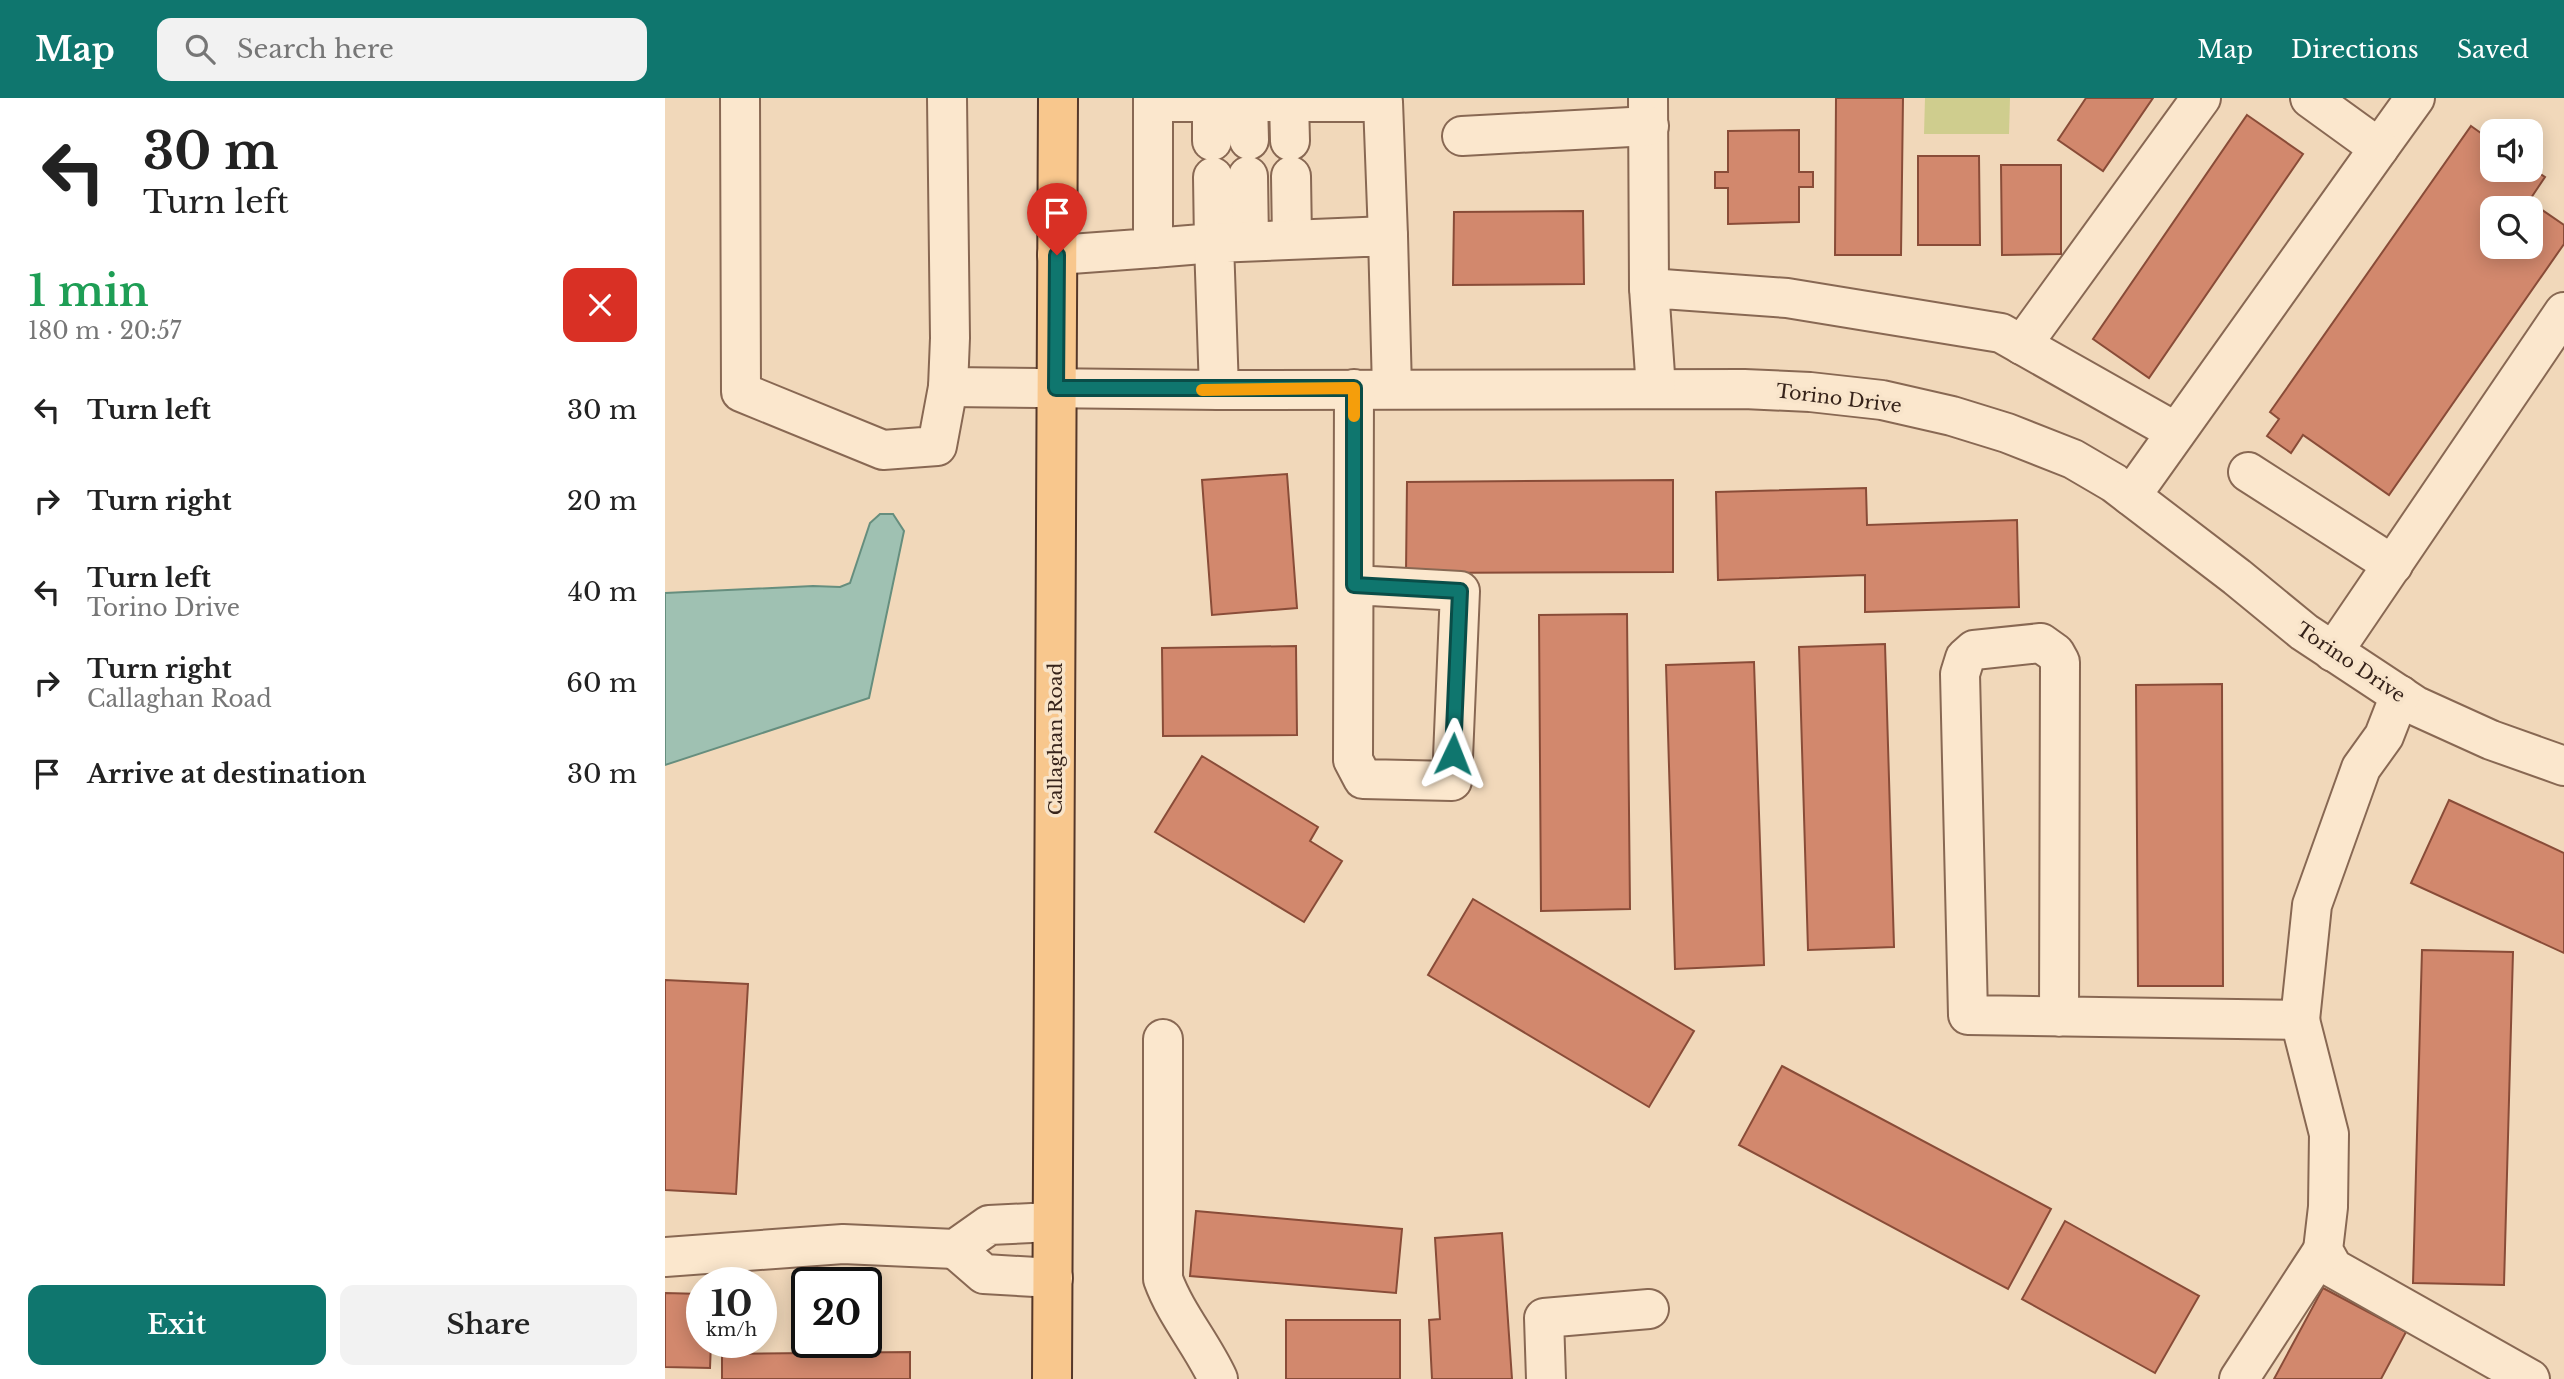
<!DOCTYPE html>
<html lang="en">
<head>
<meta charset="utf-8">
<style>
  :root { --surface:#fff; --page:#f2f2f2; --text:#222; --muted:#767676; --accent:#0f766e }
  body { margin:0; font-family:"Libre Baskerville",serif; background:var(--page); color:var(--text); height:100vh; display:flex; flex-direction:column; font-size:26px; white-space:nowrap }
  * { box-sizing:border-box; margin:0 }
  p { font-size:23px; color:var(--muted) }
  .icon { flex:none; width:38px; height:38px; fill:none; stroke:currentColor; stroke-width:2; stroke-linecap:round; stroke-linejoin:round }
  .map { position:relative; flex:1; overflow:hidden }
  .drawer { display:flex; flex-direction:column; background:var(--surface); width:665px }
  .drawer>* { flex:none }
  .top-card { background:#fff; color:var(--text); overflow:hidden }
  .controls { position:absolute; left:1815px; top:21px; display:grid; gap:14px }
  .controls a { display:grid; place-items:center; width:63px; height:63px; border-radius:14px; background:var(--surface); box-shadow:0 4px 18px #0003; font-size:35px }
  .speed { position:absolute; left:21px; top:1169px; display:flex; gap:14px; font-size:35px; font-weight:700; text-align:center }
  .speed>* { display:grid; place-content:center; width:91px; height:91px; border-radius:50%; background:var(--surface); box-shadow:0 4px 18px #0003; line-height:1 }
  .speed small { font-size:18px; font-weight:400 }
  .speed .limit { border:4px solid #111; border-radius:10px; background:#fff; color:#111 }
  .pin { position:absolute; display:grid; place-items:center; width:60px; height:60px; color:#fff; margin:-72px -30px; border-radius:50% 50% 50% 0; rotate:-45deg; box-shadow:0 0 7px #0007 }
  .pin .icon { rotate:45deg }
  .me { position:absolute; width:77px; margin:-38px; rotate:2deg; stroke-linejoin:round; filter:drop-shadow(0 0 5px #0008) }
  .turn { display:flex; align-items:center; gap:24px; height:147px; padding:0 28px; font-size:32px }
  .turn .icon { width:91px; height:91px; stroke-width:2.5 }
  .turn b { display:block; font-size:49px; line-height:60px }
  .round { display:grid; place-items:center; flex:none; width:74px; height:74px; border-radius:14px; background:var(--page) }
  .summary { display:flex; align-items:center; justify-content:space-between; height:119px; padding:0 28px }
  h1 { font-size:42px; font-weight:600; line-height:52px; color:#1e9e55 }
  .cta { display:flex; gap:14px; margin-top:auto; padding:14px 28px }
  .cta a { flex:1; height:80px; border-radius:14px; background:var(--accent); color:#fff; font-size:28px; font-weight:600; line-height:80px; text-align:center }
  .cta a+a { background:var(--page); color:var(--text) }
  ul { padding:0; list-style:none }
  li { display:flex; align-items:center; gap:21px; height:91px; padding:0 28px }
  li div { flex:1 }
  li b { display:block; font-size:26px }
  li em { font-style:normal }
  header { display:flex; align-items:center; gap:42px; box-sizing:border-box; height:98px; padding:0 35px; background:var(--accent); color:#fff }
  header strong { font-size:33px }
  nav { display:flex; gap:38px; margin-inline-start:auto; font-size:24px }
  .search { width:490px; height:63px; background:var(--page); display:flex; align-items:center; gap:18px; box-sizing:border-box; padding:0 24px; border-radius:14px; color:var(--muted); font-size:26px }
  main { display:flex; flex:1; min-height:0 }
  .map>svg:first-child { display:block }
</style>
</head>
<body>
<header>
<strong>Map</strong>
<div class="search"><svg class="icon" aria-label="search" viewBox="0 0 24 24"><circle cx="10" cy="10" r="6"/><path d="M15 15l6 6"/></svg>Search here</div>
<nav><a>Map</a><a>Directions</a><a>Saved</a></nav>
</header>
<main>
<section class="drawer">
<div class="top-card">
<div class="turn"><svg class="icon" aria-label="left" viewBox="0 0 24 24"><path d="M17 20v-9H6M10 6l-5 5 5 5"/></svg><div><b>30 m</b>Turn left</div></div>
</div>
<div class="summary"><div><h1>1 min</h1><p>180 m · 20:57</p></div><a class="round" style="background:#d93025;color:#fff"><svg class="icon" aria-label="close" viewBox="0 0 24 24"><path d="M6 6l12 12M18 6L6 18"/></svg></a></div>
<ul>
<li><svg class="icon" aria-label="left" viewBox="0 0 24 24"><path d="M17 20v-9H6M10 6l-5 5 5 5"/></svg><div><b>Turn left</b></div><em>30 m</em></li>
<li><svg class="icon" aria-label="right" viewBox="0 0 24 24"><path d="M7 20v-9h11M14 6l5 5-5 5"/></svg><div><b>Turn right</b></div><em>20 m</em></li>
<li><svg class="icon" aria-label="left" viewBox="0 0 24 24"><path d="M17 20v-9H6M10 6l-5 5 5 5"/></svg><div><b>Turn left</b><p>Torino Drive</p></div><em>40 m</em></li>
<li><svg class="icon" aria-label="right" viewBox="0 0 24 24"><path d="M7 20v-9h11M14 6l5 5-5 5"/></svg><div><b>Turn right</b><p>Callaghan Road</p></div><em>60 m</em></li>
<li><svg class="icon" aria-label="arrive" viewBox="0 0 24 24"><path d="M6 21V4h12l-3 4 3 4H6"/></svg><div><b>Arrive at destination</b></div><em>30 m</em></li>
</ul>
<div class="cta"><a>Exit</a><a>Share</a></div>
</section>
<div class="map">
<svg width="1899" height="1281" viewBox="0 0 1899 1281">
  <rect width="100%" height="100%" fill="#f1d8ba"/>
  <polygon fill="#cfcd8e" points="1260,0 1345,0 1344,36 1259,36"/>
  <polygon fill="#9fc1b2" stroke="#668e7e" stroke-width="2" points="215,416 228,416 239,433 204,600 0,667 0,495 148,488 175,489 185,485 205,425"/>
  <g fill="#d2886d" stroke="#894c38" stroke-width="2" fill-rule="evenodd">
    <polygon points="1171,0 1238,0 1236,157 1170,157"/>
    <polygon points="1421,0 1488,0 1438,73 1393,42"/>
    <polygon points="1582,17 1638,56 1484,280 1428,241"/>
    <path d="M1806 28 1827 43V72H1866V70L1880 79 1864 103 1899 127V146L1724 397 1638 337 1626 355 1602 338 1614 321 1605 314ZM1827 110H1866V149H1827Z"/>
    <polygon points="1134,32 1134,74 1148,74 1148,89 1134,89 1134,124 1063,126 1063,90 1050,90 1050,74 1063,74 1063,33"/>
    <polygon points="1253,58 1314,58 1315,147 1253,147"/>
    <polygon points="1336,67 1396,67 1396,156 1337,157"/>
    <polygon points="918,113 919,186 788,187 789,114"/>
    <polygon points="622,376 632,510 547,517 537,382"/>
    <polygon points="1008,382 1008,474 741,475 742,384"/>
    <polygon points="1201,390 1202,427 1352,422 1354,509 1200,514 1200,477 1053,482 1051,394"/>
    <polygon points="962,516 965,811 876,813 874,517"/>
    <polygon points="1220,546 1229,849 1143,852 1134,549"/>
    <polygon points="631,548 632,637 498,638 497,550"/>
    <polygon points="1089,564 1099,867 1010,871 1001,567"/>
    <polygon points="1557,586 1558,888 1473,888 1471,587"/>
    <polygon points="537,658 653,729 645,743 677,763 639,824 490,734"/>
    <polygon points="1784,702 1899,755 1899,855 1746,785"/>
    <polygon points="808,801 1029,933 984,1009 763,877"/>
    <polygon points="1757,852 1848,854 1839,1187 1748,1185"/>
    <polygon points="0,882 83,886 71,1096 0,1092"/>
    <polygon points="1117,968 1386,1111 1343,1191 1074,1047"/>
    <polygon points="531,1113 737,1131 731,1195 525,1178"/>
    <polygon points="1400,1123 1534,1198 1490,1275 1357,1201"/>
    <polygon points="837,1135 847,1281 767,1281 764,1222 775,1221 770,1140"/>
    <polygon points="1658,1190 1741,1234 1716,1281 1609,1281"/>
    <polygon points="0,1195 37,1196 37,1244 46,1244 45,1270 0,1269"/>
    <rect x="621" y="1222" width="114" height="59"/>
    <polygon points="245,1254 245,1281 57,1281 57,1256"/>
  </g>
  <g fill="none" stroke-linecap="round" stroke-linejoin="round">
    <g stroke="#886853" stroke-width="42">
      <g id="minor">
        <polyline points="75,0 76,294 218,352 272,348 283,289"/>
        <polyline points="282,0 285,240 283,289 554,292 1079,291 1145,294 1217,302 1287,318 1342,335 1408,361 1449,385 1572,479 1639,534 1751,608 1826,642 1899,668"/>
        <polyline points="983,0 984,190"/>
        <polyline points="1645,0 1714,50 1750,0"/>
        <polyline points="547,3 547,43"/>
        <polyline points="583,3 584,42"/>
        <polyline points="488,4 718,4 723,138"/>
        <polyline points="624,4 625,43"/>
        <polyline points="797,38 984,28"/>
        <polyline points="583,78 584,143"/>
        <polyline points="626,78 627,141"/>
        <polyline points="488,150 549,145 548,79"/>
        <polyline points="392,157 488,150 488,0"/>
        <polyline points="1357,247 1536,0"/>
        <polyline points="991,291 984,190 1122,200 1336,235 1511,334"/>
        <polyline points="554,292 549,145 723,138 727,291"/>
        <polyline points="1583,374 1728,467"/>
        <polyline points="1466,398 1714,50"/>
        <polyline points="689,487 795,493 787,683 698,681 688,662 689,291"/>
        <polyline points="1668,554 1899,214"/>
        <polyline points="1394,919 1395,564 1390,555 1376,545 1309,552 1300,560 1295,576 1303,917 1635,922 1647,807 1696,670 1719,638 1735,597"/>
        <polyline points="1635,922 1664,1036 1663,1109 1658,1152 1668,1170 1865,1281"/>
        <path d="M498 941V1181C511 1217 537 1246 553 1281"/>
        <polyline points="290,1151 319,1176 388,1180"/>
        <polyline points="0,1159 178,1146 290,1151 324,1127 387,1124"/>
        <polyline points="881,1281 879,1220 984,1211"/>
        <polyline points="1574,1281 1658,1152"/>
      </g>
    </g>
    <g stroke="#553729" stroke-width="42">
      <polyline id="major" points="387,1281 393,0"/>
    </g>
    <use href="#minor" stroke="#fbe7cd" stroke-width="38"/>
    <use href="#major" stroke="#f8c78d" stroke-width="38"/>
  </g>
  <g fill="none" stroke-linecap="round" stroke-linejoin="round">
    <g stroke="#0a4d48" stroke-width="18">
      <polyline id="route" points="392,157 391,290 689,290 689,487 795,493 788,656"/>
    </g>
    <use href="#route" stroke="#0f766e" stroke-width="12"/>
    <polyline stroke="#f59e0b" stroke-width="12" points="537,292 689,290 689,318"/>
  </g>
  <g text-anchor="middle" stroke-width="7" stroke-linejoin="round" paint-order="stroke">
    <g font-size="19" fill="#36231a" stroke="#f8e4ca">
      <text transform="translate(1174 300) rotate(7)" y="7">Torino Drive</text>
      <text transform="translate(1686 564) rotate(34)" y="7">Torino Drive</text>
      <text transform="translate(390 641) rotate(-90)" y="7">Callaghan Road</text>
    </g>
  </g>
</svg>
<div class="controls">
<a><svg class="icon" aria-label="sound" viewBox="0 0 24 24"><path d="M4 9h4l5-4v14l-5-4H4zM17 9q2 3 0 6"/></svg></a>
<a><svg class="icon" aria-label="search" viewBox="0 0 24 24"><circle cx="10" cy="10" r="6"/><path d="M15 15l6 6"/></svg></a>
</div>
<div class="speed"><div>10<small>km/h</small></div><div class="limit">20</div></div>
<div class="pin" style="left:392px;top:157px;background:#d93025"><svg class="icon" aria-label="arrive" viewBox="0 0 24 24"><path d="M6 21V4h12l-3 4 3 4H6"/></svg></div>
<svg class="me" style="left:788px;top:656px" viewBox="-20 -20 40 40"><path d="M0-17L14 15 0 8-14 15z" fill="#0f766e" stroke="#fff" stroke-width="4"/></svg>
</div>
</main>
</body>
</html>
